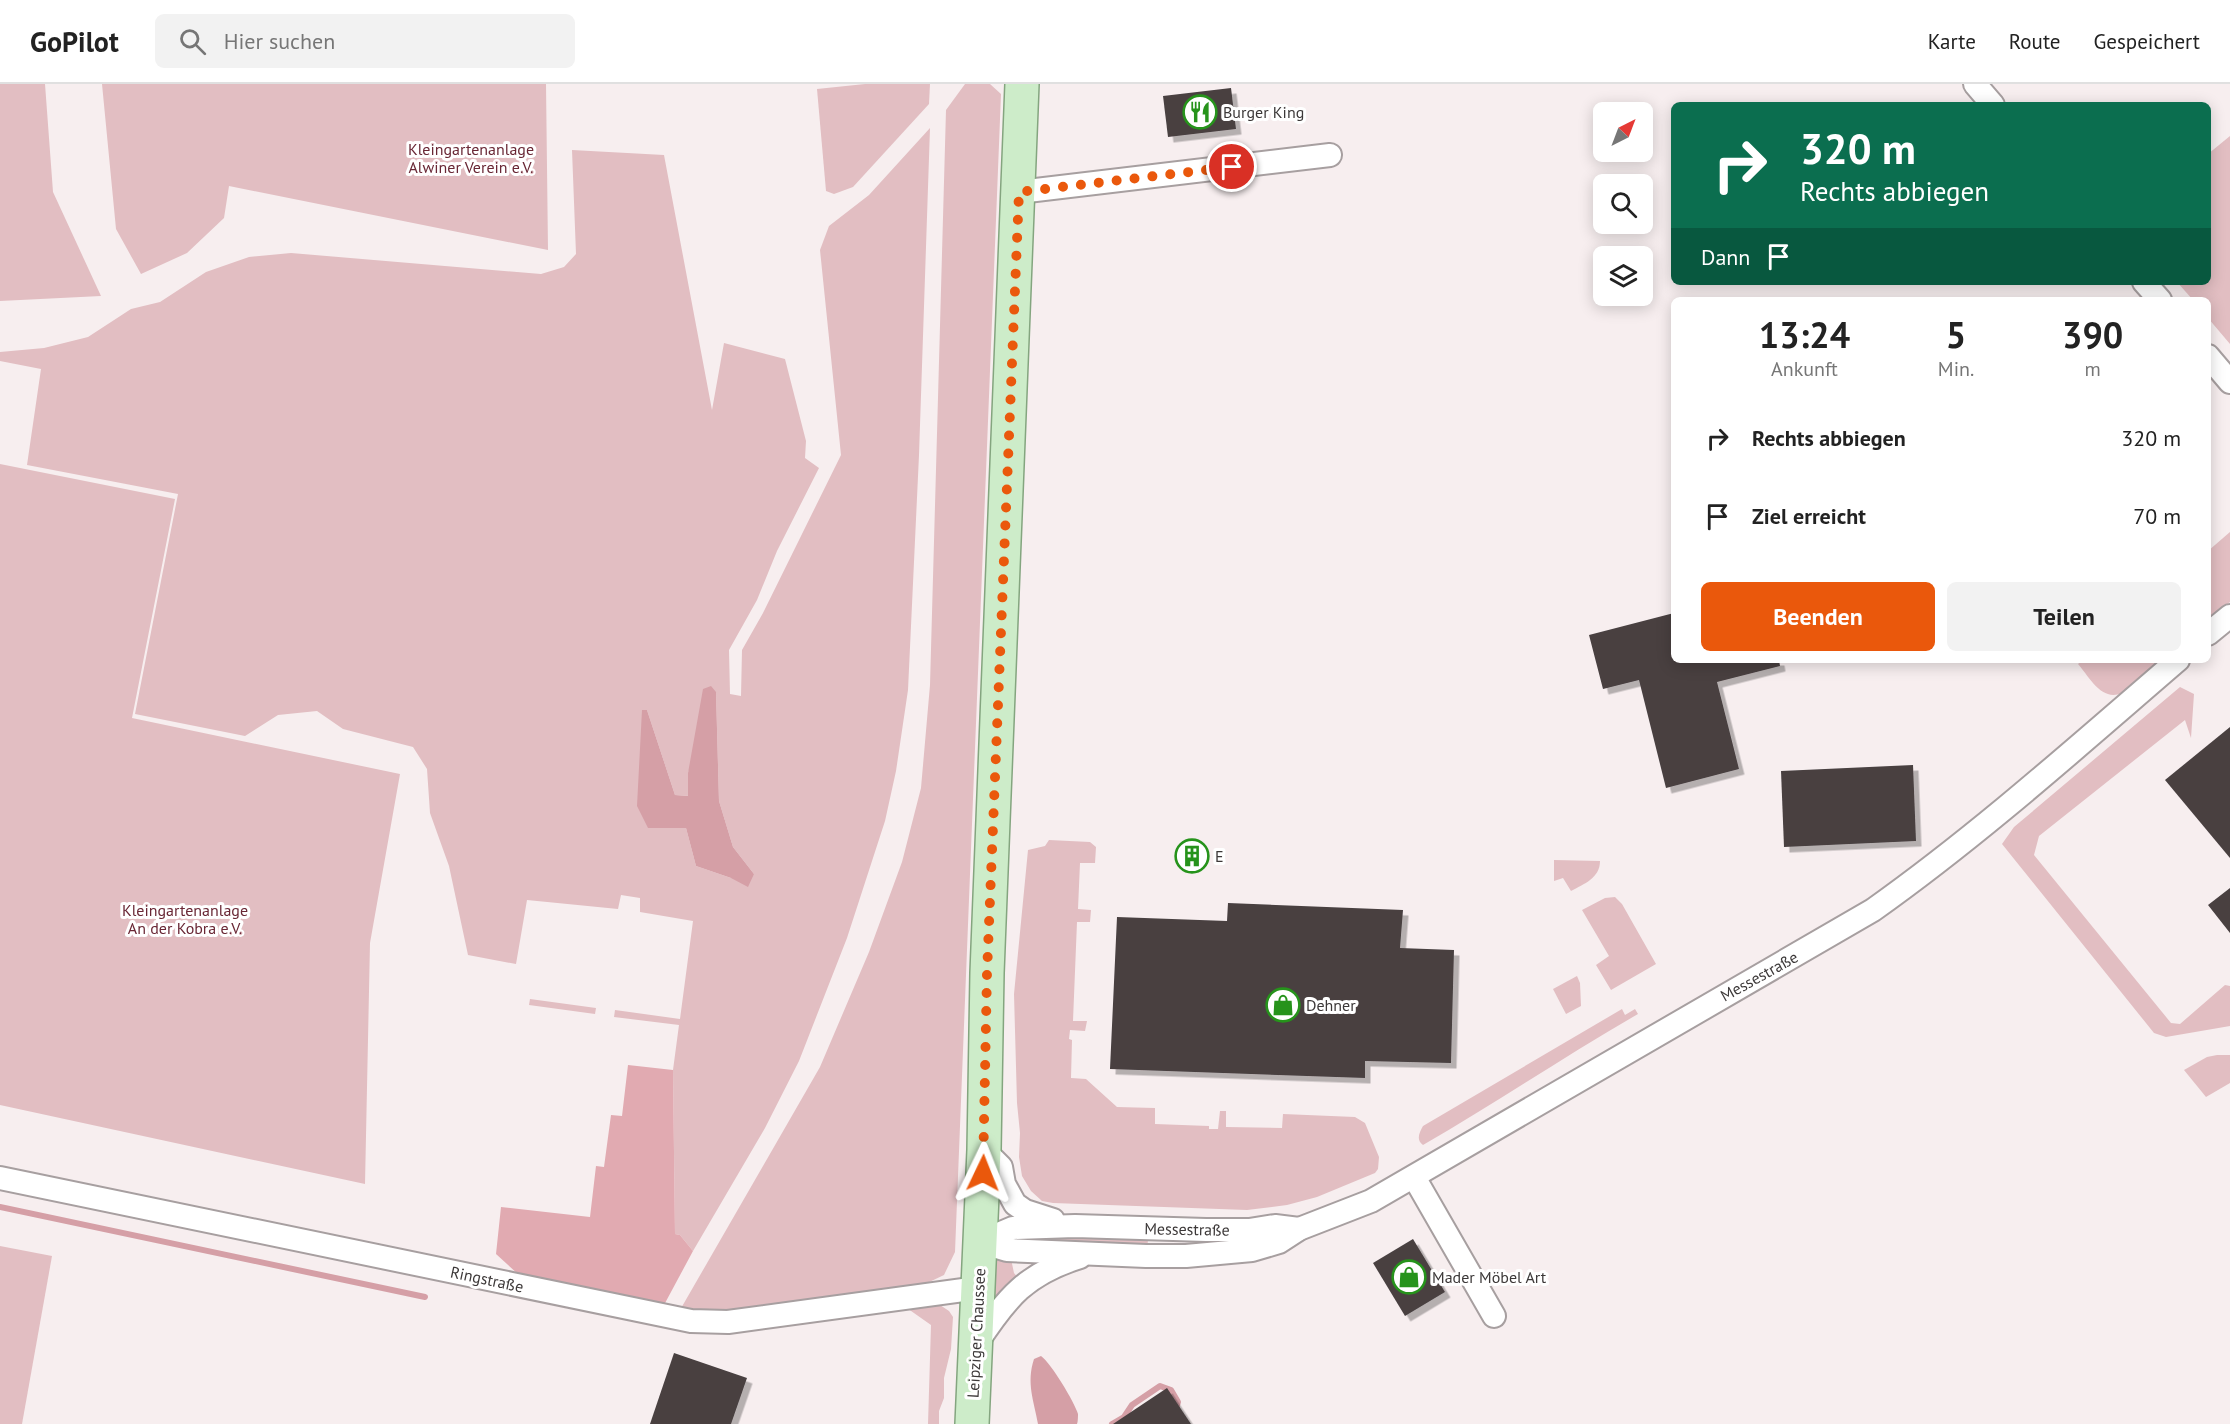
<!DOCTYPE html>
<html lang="de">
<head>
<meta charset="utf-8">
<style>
  :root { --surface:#fff; --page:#f2f2f2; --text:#222; --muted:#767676; --line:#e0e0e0; --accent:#ea580c }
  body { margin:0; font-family:"PT Sans",sans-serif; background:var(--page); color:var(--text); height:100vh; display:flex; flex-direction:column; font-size:22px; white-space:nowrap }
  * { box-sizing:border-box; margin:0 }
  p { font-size:20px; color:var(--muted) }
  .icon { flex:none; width:33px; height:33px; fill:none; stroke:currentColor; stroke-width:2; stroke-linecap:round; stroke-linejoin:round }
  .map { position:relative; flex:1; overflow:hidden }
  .panel { position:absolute; left:1671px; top:213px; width:540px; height:366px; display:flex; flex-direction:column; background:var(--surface); border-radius:9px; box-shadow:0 3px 15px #0003 }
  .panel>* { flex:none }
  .hud { position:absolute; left:1671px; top:18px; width:540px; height:183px; border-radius:9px; box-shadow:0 3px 15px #0003; background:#0b6e4f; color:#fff; overflow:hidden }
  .needle { width:39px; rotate:42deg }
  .tools { position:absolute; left:1593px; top:18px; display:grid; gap:12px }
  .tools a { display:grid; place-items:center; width:60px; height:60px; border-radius:9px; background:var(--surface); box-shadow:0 3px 15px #0003; font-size:30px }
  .pin { position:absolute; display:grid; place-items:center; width:51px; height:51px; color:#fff; margin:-26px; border:3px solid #fff; border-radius:50%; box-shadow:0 2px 6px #0007 }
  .me { position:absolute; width:66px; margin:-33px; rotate:2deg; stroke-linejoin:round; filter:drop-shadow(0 0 4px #0008) }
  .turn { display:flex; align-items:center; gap:21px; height:126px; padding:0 30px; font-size:27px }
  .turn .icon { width:78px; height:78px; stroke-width:2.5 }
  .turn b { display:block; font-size:42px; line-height:51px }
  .then { display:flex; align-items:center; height:57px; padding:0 30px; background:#0003; gap:12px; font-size:22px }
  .eta { display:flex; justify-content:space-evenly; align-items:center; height:102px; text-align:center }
  .eta b { font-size:36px; font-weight:800; line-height:42px }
  .action { display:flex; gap:12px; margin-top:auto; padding:12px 30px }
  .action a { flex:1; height:69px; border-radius:9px; background:var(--accent); color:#fff; font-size:24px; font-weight:800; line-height:69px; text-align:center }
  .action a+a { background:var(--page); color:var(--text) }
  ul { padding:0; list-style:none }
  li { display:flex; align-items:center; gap:18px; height:78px; padding:0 30px }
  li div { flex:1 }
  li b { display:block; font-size:22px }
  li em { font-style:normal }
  header { display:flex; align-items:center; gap:36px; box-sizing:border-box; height:84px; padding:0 30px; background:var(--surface); border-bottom:2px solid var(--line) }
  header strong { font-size:28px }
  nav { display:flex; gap:33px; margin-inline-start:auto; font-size:21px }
  .search { width:420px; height:54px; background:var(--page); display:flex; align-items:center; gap:15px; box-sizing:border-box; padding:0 21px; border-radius:9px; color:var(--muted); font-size:22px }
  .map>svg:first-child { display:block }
</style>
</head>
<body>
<header>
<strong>GoPilot</strong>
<div class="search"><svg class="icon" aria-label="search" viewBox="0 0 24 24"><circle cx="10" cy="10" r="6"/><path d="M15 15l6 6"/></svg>Hier suchen</div>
<nav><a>Karte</a><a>Route</a><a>Gespeichert</a></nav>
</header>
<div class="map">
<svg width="2230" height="1340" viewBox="0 0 2230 1340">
  <defs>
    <filter id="shadow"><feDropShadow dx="5.5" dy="5.5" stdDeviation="0" flood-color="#0004"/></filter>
  </defs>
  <rect width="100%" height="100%" fill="#f7eeef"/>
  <g fill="#e2bec2" fill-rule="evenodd">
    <polygon points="0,0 45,0 53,108 101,212 0,217"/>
    <polygon points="102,0 546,0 548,166 229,102 224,134 187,169 141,190 116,145"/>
    <polygon points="865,0 930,0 929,20 853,103 834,110 826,107 817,5"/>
    <polygon points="965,0 990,0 1001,10 955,1168 944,1191 923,1201 715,1229 680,1226 820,983 869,868 902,778 921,704 930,601 946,26"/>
    <path d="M930 44 919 371 908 606 896 687 885 737 847 854 799 977 765 1044 693 1167 680 1151 675 1150 673 986 679 941 614 933 615 926 680 935 693 837 640 828V814L621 811 618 825 527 816 516 880 468 871 449 782 430 729 427 685 413 663 343 645 317 627 278 631 245 652 135 630 178 410 27 381 41 285 0 277V268L44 264 88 253 131 225 160 218 206 188 249 173 291 169 541 190 564 183 576 170 572 66 664 71 712 326 724 259 785 275 806 357 805 374 819 384 777 467 757 516 729 566 730 610 741 612 742 566 763 529 841 371 820 166 829 142 869 111ZM716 608 719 717 733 763 754 790 731 794 696 782 686 744 642 626H647L675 711 689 712 688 689Z"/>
    <polygon points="2230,52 2230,260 2208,234 2208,216 2193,216 2177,198 2208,198 2208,70"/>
    <polygon points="0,380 175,415 132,634 400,690 370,859 365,1100 0,1021"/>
    <polygon points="2230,448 2230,518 2208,536 2208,467"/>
    <path d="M2083 576H2161L2122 609C2102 618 2090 594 2078 580Z"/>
    <polygon points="2180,603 2194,610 2191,654 2185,636 2039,752 2034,771 2171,939 2180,940 2225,901 2230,902 2230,942 2166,953 2154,949 2002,760 2014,743"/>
    <polygon points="1049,756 1090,758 1096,763 1095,779 1080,779 1078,825 1091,826 1090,838 1077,838 1073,937 1087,937 1085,947 1070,946 1069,955 1072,956 1071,994 1086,995 1117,1023 1155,1024 1155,1040 1209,1042 1209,1045 1218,1045 1220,1027 1226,1027 1226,1043 1282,1044 1283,1030 1355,1033 1365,1039 1379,1073 1378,1085 1375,1089 1317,1113 1287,1121 1247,1126 1053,1119 1042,1117 1031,1107 1022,1092 1019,1073 1020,1049 1017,1019 1014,910 1028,766 1045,762"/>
    <path d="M1554 776 1600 777C1600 794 1584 800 1571 807L1563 794 1554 797Z"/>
    <polygon points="1615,813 1622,820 1656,880 1611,906 1596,881 1609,872 1582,826 1605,814"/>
    <polygon points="1577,892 1580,899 1581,922 1566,930 1553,905"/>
    <polygon points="530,915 596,924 595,930 529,921"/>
    <path d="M1622 925 1625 931 1635 925 1638 930C1565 972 1496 1019 1423 1061 1416 1056 1419 1049 1423 1042Z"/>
    <polygon points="2217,971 2230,971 2230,999 2206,1013 2184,986 2207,973"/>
    <polygon points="1031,1151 1147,1155 1148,1158 1146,1162 1030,1158"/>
    <polygon points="0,1162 52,1172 22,1340 0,1340"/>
    <polygon points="996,1174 1011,1175 1014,1189 1018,1194 998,1216 993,1216"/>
    <polygon points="940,1221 949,1227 953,1233 951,1265 944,1294 944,1314 939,1327 939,1340 928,1340 931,1241 904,1222"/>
  </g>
  <polygon fill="#e1aab1" points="628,981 673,986 675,1150 680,1151 693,1167 664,1221 520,1192 496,1170 501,1123 590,1133 596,1082 604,1083 611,1031 622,1032"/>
  <g fill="#d59fa6">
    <polygon points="711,602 716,608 719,717 733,763 754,790 748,803 731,794 696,782 686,744 648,744 637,722 642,626 647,626 675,711 688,712 688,689 703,605"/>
    <path d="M1041 1272C1051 1279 1075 1319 1078 1330 1078 1332 1078 1338 1077 1340H1038C1034 1317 1026 1299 1034 1275Z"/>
  </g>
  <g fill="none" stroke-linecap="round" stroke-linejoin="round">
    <g stroke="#d59fa6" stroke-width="6">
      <polyline points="0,1123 425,1213"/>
      <polyline points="1112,1340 1124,1333 1132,1321 1160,1302 1171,1306 1178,1318 1172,1336 1173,1340"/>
    </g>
  </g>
  <g fill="#484041" filter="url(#shadow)">
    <polygon points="1231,4 1236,45 1168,53 1163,12"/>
    <polygon points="1674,529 1674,576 1779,576 1780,582 1717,598 1739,685 1666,704 1639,596 1603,605 1589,551"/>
    <polygon points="2230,643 2230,774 2165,696"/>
    <polygon points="1913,681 1916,757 1784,763 1781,687"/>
    <polygon points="2230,804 2230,849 2208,821"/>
    <polygon points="1228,819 1403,826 1400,864 1454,866 1451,979 1365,977 1365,994 1110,985 1117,833 1227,837"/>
    <polygon points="1413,1155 1445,1208 1405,1232 1373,1179"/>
    <polygon points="674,1269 747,1294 731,1340 650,1340"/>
    <polygon points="1167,1304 1191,1340 1113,1340"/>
  </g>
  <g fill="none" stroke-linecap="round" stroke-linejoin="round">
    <g stroke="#a79fa0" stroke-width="26">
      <g id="street">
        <polyline points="1975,0 1993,21"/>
        <polyline points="1019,108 1330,71"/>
        <polyline points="2144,198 2160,216"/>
        <polyline points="2208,272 2230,298"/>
        <polyline points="2208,550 2230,532"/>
        <polyline points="984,1066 1001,1083 1004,1100 1015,1120 1025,1127 1053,1136"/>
        <polyline points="1414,1093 1494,1232"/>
        <polyline points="0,1094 691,1237 728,1238 978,1204"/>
        <path d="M980 1158 1007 1166 1146 1172H1186L1252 1166 1279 1158 1299 1145 1371 1117 1873 826C1980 750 2078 662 2178 576"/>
        <polyline points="980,1158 1013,1144 1075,1142 1206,1146 1249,1146 1275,1142 1299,1145"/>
        <path d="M977 1259C1007 1213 1026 1190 1080 1173"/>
      </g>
    </g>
    <g stroke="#84a57f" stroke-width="36">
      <polyline id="primary" points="972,1340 984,1066 987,889 1022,0"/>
    </g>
    <use href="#street" stroke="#fff" stroke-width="22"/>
    <use href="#primary" stroke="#cdecc9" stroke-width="33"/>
  </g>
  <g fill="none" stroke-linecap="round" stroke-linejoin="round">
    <polyline stroke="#ea580c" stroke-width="10" stroke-dasharray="0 18" points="983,1089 987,889 1019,108 1232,83"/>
  </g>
  <defs>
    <g id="restaurant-ring" transform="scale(1.725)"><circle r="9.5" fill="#fff" stroke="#26931b" stroke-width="1.5"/><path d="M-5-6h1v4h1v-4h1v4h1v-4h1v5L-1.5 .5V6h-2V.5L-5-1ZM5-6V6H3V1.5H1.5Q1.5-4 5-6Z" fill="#26931b"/></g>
    <g id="building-ring" transform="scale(1.725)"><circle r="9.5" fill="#fff" stroke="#26931b" stroke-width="1.5"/><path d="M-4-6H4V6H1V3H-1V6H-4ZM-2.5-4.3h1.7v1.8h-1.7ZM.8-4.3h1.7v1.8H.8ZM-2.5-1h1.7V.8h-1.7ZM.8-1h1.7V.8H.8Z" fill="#26931b"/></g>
    <g id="shop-ring" transform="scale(1.725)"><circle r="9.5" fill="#fff" stroke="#26931b" stroke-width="1.5"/><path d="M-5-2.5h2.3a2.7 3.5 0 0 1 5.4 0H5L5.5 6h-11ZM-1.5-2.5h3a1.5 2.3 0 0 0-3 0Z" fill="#26931b"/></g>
  </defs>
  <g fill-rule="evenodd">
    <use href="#restaurant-ring" x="1200" y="28"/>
    <use href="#building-ring" x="1192" y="772"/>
    <use href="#shop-ring" x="1283" y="921"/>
    <use href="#shop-ring" x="1409" y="1193"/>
  </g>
  <g text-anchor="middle" stroke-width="6" stroke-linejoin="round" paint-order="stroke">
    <g font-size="16" fill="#3c3838" stroke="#fff" text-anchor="start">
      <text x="1223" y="34">Burger King</text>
      <text x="1215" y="778">E</text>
      <text x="1306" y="927">Dehner</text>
      <text x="1432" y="1199">Mader Möbel Art</text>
    </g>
    <g font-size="16" fill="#692735" stroke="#fff">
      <text x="471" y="71">Kleingartenanlage<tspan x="471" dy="18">Alwiner Verein e.V.</tspan></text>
      <text x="185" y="832">Kleingartenanlage<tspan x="185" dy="18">An der Kobra e.V.</tspan></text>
    </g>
    <g font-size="16" fill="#3c3838" stroke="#fff">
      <text transform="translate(1759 892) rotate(-29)" y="6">Messestraße</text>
      <text transform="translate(1187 1145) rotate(1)" y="6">Messestraße</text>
      <text transform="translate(487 1195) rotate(12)" y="6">Ringstraße</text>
      <text transform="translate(976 1249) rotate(-87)" y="6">Leipziger Chaussee</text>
    </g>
  </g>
</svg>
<div class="tools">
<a><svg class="needle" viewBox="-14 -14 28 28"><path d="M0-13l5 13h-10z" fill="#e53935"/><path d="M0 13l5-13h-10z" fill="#767676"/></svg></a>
<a><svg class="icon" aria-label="search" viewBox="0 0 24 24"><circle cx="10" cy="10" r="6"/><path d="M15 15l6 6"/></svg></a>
<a><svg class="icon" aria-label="layers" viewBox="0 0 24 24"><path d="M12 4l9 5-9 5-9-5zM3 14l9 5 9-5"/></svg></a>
</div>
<div class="pin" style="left:1232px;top:83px;background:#d93025"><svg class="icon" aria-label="arrive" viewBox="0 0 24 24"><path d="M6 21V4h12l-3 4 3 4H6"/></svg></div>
<svg class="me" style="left:983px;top:1089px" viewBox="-20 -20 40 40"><path d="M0-17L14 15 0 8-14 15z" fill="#ea580c" stroke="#fff" stroke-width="4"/></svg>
<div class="hud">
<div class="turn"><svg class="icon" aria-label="right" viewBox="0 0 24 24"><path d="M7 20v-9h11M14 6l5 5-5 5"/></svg><div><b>320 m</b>Rechts abbiegen</div></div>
<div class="then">Dann<svg class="icon" aria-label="arrive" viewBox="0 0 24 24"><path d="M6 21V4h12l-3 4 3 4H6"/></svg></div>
</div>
<section class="panel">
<div class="eta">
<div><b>13:24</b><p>Ankunft</p></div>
<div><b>5</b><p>Min.</p></div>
<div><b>390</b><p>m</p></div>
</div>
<ul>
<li><svg class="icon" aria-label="right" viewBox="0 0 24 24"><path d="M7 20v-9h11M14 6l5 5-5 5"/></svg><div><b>Rechts abbiegen</b></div><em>320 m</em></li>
<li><svg class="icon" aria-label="arrive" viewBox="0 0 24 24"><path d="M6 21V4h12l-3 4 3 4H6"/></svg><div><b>Ziel erreicht</b></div><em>70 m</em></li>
</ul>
<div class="action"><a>Beenden</a><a>Teilen</a></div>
</section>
</div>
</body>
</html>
